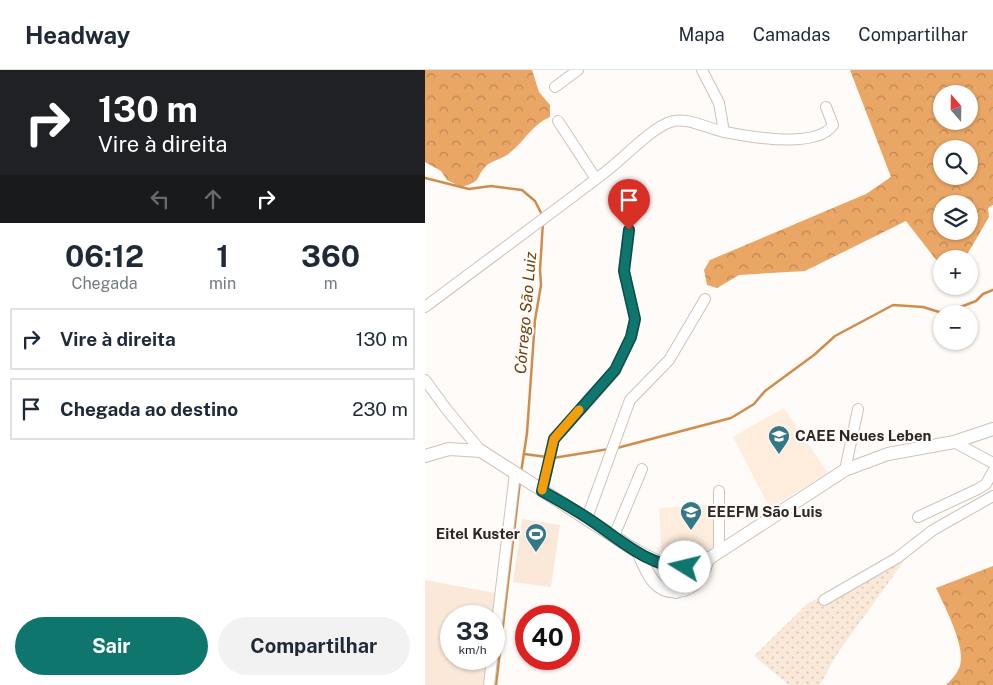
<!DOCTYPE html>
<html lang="pt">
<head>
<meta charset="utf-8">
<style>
  :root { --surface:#fff; --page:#f2f2f3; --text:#1f2937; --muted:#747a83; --line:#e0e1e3; --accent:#0f766e }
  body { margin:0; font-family:"Public Sans",sans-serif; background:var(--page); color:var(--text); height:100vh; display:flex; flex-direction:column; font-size:19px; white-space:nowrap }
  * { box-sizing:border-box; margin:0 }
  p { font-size:16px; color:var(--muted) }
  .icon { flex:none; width:28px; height:28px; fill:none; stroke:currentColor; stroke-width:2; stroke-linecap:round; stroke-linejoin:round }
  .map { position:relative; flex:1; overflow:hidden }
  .details { display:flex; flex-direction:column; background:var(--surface); width:425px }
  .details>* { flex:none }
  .top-card { background:#202124; color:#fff; overflow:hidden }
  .needle { width:32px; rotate:340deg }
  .fabs { position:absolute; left:508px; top:15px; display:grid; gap:10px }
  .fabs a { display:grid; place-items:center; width:45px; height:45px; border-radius:50%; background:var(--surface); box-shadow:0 1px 4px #0004; font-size:25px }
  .speed { position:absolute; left:15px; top:535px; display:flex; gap:10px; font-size:25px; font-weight:700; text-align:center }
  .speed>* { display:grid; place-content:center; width:65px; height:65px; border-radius:50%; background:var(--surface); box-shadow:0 1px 4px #0004; line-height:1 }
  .speed small { font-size:12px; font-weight:400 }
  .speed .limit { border:8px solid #d22; background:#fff; color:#111 }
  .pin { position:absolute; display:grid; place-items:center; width:42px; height:42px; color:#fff; margin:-51px -21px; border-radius:50% 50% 50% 0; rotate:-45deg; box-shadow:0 0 5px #0007 }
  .pin .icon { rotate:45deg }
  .me { position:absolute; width:55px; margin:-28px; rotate:279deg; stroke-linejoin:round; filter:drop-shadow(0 0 4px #0008) }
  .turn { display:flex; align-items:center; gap:18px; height:105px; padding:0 15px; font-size:22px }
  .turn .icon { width:65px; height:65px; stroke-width:2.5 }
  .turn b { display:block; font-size:35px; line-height:42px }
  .lanes { display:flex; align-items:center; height:48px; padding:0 15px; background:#0003; justify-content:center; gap:25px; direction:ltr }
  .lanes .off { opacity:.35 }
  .eta { display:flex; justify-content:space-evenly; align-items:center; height:85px; text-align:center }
  .eta b { font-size:30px; font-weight:700; line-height:35px }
  .primary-button { display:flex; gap:10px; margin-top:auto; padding:10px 15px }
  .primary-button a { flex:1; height:58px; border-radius:30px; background:var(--accent); color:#fff; font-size:20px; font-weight:700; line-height:58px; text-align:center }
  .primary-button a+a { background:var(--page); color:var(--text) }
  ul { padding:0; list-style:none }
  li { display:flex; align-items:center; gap:15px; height:62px; margin:0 10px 8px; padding:0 5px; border:2px solid var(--line); border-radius:0px }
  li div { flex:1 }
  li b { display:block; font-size:19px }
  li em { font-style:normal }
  header { display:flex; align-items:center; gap:30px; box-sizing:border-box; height:70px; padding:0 25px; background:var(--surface); border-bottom:1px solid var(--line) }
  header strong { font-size:24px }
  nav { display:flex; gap:28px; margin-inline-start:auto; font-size:18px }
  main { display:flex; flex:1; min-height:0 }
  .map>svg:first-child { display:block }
</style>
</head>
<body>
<header>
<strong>Headway</strong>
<nav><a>Mapa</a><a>Camadas</a><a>Compartilhar</a></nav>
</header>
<main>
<section class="details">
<div class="top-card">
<div class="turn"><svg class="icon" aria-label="right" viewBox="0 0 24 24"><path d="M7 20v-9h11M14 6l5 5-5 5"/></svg><div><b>130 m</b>Vire à direita</div></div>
<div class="lanes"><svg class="icon off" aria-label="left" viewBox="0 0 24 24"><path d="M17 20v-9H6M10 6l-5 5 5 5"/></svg><svg class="icon off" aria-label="ahead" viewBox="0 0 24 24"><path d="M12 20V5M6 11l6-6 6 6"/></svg><svg class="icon" aria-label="right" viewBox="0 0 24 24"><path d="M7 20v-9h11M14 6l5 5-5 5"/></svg></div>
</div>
<div class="eta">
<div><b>06:12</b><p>Chegada</p></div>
<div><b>1</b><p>min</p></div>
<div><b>360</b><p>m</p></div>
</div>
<ul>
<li><svg class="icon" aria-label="right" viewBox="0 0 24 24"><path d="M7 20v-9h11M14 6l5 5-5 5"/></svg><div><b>Vire à direita</b></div><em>130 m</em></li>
<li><svg class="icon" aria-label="arrive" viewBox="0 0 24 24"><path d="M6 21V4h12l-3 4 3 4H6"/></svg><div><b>Chegada ao destino</b></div><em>230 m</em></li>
</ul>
<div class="primary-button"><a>Sair</a><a>Compartilhar</a></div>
</section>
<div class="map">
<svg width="568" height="615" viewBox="0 0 568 615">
  <defs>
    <pattern id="grass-dots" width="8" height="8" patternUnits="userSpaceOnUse" patternTransform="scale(1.25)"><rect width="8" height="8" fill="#fae9d9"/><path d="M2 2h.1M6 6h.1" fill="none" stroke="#d6c8ba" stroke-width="1.8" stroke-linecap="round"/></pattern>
    <pattern id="forest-crowns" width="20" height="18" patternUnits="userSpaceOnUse" patternTransform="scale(1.25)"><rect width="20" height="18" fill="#eaa665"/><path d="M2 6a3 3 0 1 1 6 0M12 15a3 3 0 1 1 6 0" fill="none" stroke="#be8753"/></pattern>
  </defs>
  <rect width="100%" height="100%" fill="#fefbf9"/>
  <g fill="#feecdc">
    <polygon points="359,338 403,403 345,438 308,367"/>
    <polygon points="295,434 298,485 237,489 234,438"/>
  </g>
  <polygon fill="url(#grass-dots)" points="484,484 412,584 395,615 364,615 329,586 382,534 433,506"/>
  <g fill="url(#forest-crowns)" fill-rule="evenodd">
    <path d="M0 0H107L114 22 125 35V47C105 56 100 72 82 85 76 89 66 91 61 96 49 109 58 111 36 117L22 110 16 101 0 92Z"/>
    <path d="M425 0H568V135L563 138 564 147 540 188 516 189 515 195 481 151 380 201 314 205 292 218 282 215 279 200 285 190 441 124 466 107ZM516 24H544V51H516ZM516 79H544V106H516ZM516 134H544V161H516Z"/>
    <path d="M568 496V615H521C527 609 532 604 535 596 541 577 520 537 511 518Z"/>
  </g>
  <g fill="#fae9d9">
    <polygon points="97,449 135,455 126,517 88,512"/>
    <polygon points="0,510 70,523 67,546 26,546 26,589 62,589 59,615 0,615"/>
  </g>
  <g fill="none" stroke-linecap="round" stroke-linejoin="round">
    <g stroke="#cf8d4d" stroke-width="2.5">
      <polyline points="0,108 44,119 66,116 97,120 110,131 118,147"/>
      <polyline points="192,378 306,348 329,334 340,321 389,285 410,266 468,235 498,237 514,242 525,241 551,231 558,224 568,220"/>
      <polyline points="99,384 122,387"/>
      <polyline points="128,388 184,379"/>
      <polyline points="96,403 102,363 110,250 116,215 115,200 118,152"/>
      <polyline points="71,615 95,411"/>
    </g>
    <g stroke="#cfc3b9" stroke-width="12">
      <g id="minor">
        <polyline points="277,0 294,33 299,62"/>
        <polyline points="130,17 153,0"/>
        <polyline points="133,51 171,109"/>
        <path d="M0 237C60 192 120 148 179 103 197 90 225 59 245 52 262 46 283 59 300 62 325 67 392 79 408 55L401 37"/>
        <polyline points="0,310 22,340 56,381"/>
        <polyline points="529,372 568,393"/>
        <polyline points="420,400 433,339"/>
        <polyline points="117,421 129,369 190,301 206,267 210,249 199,201 204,160"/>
        <polyline points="294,421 294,482"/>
        <polyline points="493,447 553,419 561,414 568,401"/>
        <polyline points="162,448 205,330 244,290 280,229"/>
        <polyline points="189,466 217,399"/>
        <polyline points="399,530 472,488 508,460 568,426"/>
        <polyline points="69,577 90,403"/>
        <polyline points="64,615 67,589"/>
      </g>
    </g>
    <g stroke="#cfc3b9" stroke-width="14">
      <g id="tertiary">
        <polyline points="0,386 24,379 56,381 213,482 242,496 260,497 274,495 420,400 463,384 529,372 568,359"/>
        <path d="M213 482C218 492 222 505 230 513 242 526 264 523 274 509 279 504 281 494 283 488"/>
        <polyline points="251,522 254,497"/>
      </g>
    </g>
    <use href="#minor" stroke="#fff" stroke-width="10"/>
    <use href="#tertiary" stroke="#fff" stroke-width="12"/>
  </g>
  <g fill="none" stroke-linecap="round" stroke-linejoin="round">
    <g stroke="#0a4d48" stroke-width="12">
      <path id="route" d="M204 160 199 201 210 249 206 267 190 300 129 369 117 421C133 430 149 439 164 449 193 468 224 498 260 497"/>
    </g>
    <use href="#route" stroke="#0f766e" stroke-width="9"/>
    <polyline stroke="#f59e0b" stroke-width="9" points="117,420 129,369 154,340"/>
  </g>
  <defs>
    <g id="school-pin" transform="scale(1.125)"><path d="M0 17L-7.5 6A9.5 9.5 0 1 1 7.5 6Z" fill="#347887" stroke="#fefbf9"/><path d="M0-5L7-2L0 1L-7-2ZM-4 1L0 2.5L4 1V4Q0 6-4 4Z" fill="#fff"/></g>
    <g id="stadium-pin" transform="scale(1.125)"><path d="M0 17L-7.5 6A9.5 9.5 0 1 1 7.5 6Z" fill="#347887" stroke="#fefbf9"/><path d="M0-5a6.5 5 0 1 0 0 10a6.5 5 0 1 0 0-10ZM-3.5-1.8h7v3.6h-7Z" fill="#fff"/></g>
  </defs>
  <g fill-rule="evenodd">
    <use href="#school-pin" x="354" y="366"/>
    <use href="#school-pin" x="266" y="442"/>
    <use href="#stadium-pin" x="111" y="464"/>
  </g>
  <g text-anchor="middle" stroke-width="4.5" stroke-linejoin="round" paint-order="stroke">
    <g font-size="15" font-weight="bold" fill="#2b2723" stroke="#fefbf9" text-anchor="start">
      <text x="370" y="371">CAEE Neues Leben</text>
      <text x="282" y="447">EEEFM São Luis</text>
      <text x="95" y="469" text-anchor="end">Eitel Kuster</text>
    </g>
    <g font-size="16" font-style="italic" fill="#6f4211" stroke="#fefbf9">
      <text transform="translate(100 243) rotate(-85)" y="6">Córrego São Luiz</text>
    </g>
  </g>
</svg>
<div class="fabs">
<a><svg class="needle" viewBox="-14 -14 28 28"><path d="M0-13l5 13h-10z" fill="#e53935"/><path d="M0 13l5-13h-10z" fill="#747a83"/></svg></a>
<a><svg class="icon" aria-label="search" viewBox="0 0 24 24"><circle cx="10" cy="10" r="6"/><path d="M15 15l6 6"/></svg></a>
<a><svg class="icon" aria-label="layers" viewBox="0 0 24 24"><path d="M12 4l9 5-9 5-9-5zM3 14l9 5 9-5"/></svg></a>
<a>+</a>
<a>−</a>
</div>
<div class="speed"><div>33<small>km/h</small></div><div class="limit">40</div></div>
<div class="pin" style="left:204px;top:160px;background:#d93025"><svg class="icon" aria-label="arrive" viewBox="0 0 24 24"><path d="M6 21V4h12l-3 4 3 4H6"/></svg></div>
<svg class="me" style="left:260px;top:497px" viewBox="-20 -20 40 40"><circle r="19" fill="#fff"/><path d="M0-13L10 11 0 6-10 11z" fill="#0f766e"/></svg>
</div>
</main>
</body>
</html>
